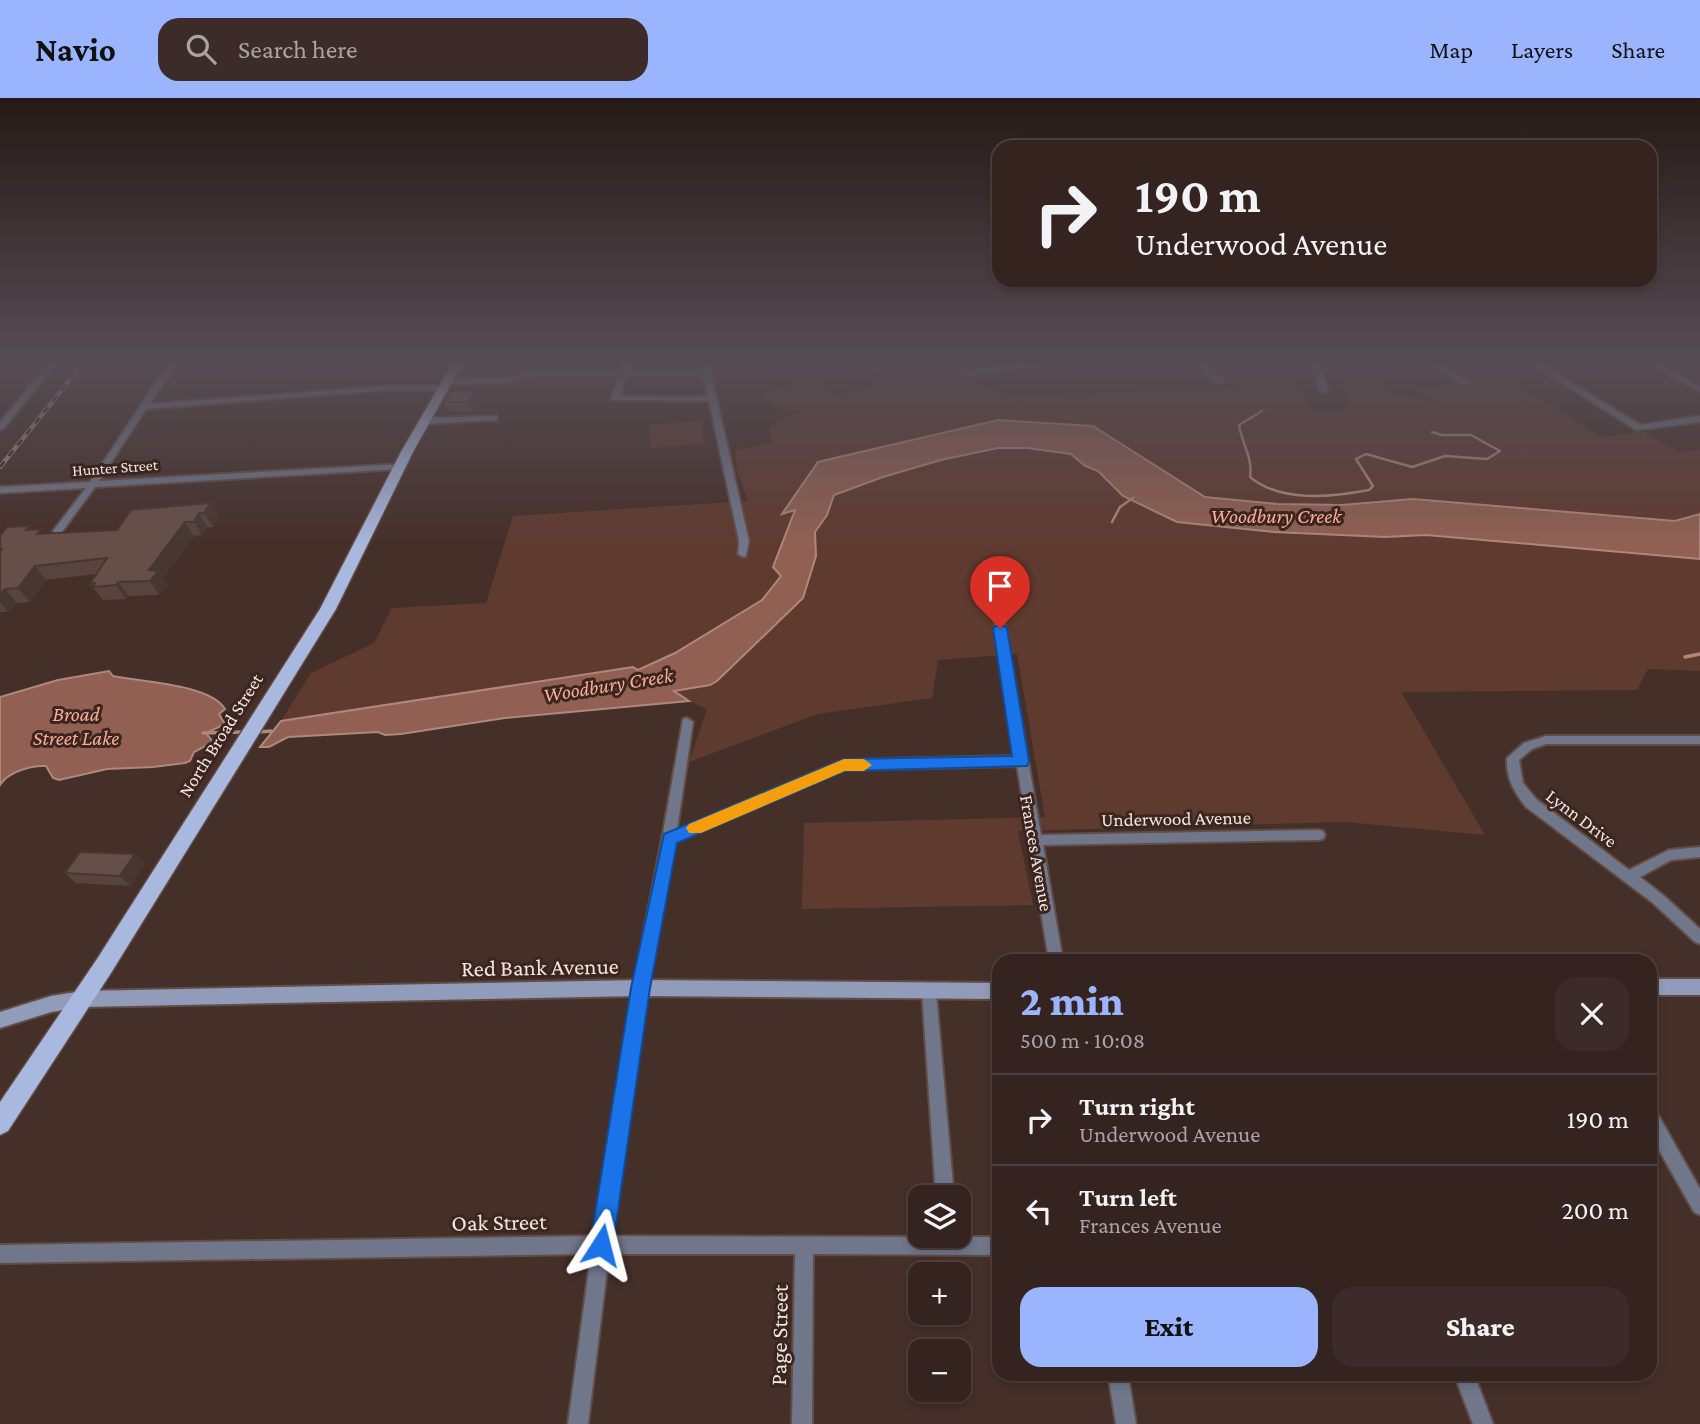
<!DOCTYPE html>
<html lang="en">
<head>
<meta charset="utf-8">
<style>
  :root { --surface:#34231f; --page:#3c2b28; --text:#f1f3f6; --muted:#a9a4a4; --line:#4e403d; --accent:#9ab5fd }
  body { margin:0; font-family:"Crimson Pro",serif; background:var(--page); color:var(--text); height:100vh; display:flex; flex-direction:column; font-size:26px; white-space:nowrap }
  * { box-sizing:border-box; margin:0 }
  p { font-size:23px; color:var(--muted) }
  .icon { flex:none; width:38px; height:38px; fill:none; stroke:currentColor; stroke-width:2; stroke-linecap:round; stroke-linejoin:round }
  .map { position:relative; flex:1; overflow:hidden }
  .details { position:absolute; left:992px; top:856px; width:665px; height:427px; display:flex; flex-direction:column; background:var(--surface); border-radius:21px; box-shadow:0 4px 10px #0003,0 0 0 2px var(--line) }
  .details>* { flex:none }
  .banner { position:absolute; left:992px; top:42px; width:665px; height:147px; border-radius:21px; box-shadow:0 4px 10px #0003,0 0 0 2px var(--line); background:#34231f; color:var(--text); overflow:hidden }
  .controls { position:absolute; left:908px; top:1087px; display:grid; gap:14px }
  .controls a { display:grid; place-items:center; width:63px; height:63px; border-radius:14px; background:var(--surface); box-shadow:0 4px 10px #0003,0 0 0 2px var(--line); font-size:35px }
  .pin { position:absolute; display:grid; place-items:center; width:60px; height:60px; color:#fff; margin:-72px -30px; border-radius:50% 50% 50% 0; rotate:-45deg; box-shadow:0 0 7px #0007 }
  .pin .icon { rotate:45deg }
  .me { position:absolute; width:77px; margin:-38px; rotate:9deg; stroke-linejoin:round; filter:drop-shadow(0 0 5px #0008) }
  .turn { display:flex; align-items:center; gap:24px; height:147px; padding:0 28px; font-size:32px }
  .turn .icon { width:91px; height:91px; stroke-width:2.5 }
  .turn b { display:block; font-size:49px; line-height:60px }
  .round { display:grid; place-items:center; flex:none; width:74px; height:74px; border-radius:21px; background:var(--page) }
  .head { display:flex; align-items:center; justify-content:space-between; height:119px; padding:0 28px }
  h1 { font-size:42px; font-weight:800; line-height:52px; color:var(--accent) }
  .action { display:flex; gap:14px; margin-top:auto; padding:14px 28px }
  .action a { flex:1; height:80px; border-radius:21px; background:var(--accent); color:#111; font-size:28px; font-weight:800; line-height:80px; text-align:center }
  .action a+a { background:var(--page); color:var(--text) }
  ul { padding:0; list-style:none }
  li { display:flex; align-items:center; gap:21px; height:91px; padding:0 28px; border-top:2px solid var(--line) }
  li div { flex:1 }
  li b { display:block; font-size:26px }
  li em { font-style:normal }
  header { display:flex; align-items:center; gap:42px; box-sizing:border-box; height:98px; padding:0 35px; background:var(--accent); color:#111 }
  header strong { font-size:33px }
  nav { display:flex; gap:38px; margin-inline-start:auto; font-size:24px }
  .search { width:490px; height:63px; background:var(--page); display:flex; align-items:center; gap:18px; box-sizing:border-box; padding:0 24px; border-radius:21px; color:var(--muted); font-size:26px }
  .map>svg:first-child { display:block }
</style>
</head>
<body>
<header>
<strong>Navio</strong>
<div class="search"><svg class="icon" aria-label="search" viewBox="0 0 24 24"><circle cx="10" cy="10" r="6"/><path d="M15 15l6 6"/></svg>Search here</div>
<nav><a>Map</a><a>Layers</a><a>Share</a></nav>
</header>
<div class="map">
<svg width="1700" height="1326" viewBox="0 0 1700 1326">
  <rect width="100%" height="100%" fill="#452f29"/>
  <g fill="#5f3a2f">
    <polygon points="863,263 968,265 977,285 1010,298 1236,290 1235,279 1296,283 1311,312 1336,314 1349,309 1342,284 1383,282 1392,296 1433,303 1413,290 1513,282 1600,339 1644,334 1680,354 1700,351 1700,416 1675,423 1413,401 1342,407 1278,406 1205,398 1093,328 998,322 818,364 784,415 883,379 941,362 998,350 1027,350 1071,356 1085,368 1098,373 1123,398 1177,424 1274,434 1385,439 1426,437 1700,461 1700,573 1648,571 1637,592 1401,594 1485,737 1345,724 1018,733 1033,807 802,811 804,725 1045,719 1017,556 938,562 932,600 818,616 689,664 707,611 689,603 633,569 281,623 311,575 374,545 392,510 486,505 513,418 748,403 737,373 735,352 772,345 769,330 801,312 775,310 759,297 813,280 834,298 871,288 879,280"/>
    <polygon points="702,323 704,346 650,350 649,327"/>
  </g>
  <g fill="#916052" stroke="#ae887d" stroke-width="2">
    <polygon points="998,322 1093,328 1205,399 1278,406 1342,407 1413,401 1675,423 1700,416 1700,461 1426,437 1385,439 1274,434 1177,424 1123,398 1098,373 1085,368 1071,356 1027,350 998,350 941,362 883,379 834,397 827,417 815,434 816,458 803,500 717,583 710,587 674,593 689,603 505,620 401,636 385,637 378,634 288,639 269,649 260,649 281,623 633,569 638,572 675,555 762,502 781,478 773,469 795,412 782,416 818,364"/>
    <path d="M109 573 113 578C140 584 210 586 225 611L219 616 225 626 206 635 213 644 194 654 190 663 185 665 153 669 107 671 59 682 53 680 46 668C31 667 8 674 0 687V599L58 582Z"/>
  </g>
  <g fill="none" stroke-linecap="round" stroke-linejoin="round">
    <g stroke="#ae887d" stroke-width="2.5">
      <path d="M1262 313 1239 327C1242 346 1253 360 1250 379 1281 405 1332 399 1369 392L1373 388 1356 361 1366 356 1412 369 1445 358 1487 361 1500 353 1471 337H1442L1432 334"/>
      <polyline points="1112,424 1120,409 1133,400"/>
    </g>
    <g stroke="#ae887d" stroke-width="3.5">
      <polyline points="1685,559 1700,556"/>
      <polyline points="259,634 271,633"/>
      <polyline points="203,635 244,634"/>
    </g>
    <g stroke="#614c46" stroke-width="4">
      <g id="street">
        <polygon points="51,263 59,263 3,331 0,332 0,324"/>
        <polygon points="170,263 178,263 150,306 388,288 443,288 447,290 443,292 388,292 146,311 99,383 403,366 404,368 400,371 95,389 61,435 58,436 53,433 86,390 0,395 0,389 90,384"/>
        <path d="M624 263H632L628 273H702L700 263H708L749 443 746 458 743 459 738 456 739 443 709 303 612 302 611 300 619 277H534L505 285 446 286 442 284 446 282 505 281 534 273H621ZM627 277H703L708 299 620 298Z"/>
        <polygon points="1050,263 1069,263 1065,265 967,277 963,275 967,273"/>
        <polygon points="1194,263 1202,263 1223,281 1223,285 1217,285"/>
        <polygon points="1311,263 1319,263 1328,293 1327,295 1320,293"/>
        <path d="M1357 263H1375C1371 267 1361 267 1357 263Z"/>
        <polygon points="1428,263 1437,263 1469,284 1462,286"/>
        <polygon points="1528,263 1537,263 1640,327 1700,318 1700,324 1636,332"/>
        <polygon points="1645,263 1654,263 1700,289 1700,294"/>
        <polygon points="494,318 497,318 497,322 424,326 420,323 424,320"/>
        <polygon points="999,519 1004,522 1041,737 1318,732 1323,733 1325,737 1323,741 1318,742 1043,747 1063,863 1049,863 1017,668 844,672 675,744 647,890 611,1138 999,1139 999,1157 813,1156 812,1326 792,1326 795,1156 609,1156 588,1326 568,1326 591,1156 0,1165 0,1147 593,1138 633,890 662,741 683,621 687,620 693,624 677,732 843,662 1016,658 994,522"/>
        <path d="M1546 638H1700V646H1546L1532 651 1519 662 1523 685 1536 701 1629 772 1669 752 1700 749V759L1671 762 1640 779 1663 797 1700 831V846L1695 844 1653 805 1526 709C1514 694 1506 680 1507 660L1524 645Z"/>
        <polygon points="929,887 934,889 936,894 954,1099 936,1099 922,894 924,889"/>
        <polygon points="1650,1011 1656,1013 1700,1091 1700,1117 1694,1114 1650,1036"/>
        <polygon points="1108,1276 1128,1276 1136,1326 1116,1326"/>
        <polygon points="1454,1276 1474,1276 1493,1326 1473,1326"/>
      </g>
    </g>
    <g stroke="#614c46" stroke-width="4">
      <g id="secondary">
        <rect x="1650" y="881" width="50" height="16"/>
        <polygon points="640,882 999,885 999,901 640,898 82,909 51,914 0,930 0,914 51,898 82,893"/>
      </g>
    </g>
    <g stroke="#614c46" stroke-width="3">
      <polygon id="primary" points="454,263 464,263 414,352 336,511 111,875 8,1033 0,1037 0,1004 97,861 320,511 402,352"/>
    </g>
    <use href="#street" fill="#70778a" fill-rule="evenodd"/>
    <use href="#secondary" fill="#909cba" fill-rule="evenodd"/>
    <use href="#primary" fill="#a9b8df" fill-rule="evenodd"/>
    <g stroke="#998782" stroke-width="4.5">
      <polyline id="rail" points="0,369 85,263"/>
    </g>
    <use href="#rail" stroke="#3a251f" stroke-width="2.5" stroke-dasharray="7" stroke-linecap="butt"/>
  </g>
  <g fill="#58443e">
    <polygon points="127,263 156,263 155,265 130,267"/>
    <polygon points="475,293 479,303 473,314 448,314 444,304"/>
    <polygon points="210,405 218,419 213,429 207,429 202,437 194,438 163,480 168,487 159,497 128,498 126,501 103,502 90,486 96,476 46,482 30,504 17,505 8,514 0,514 0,438 33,432 45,436 117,432"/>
    <polygon points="145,765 130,788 76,785 65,775"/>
  </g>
  <g fill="#473732">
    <polygon points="475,293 479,303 473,314 469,304"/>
    <polygon points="210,405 218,419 213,429 204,415"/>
    <polygon points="199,415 207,429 202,437 194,424"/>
    <polygon points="185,424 194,438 163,480 168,487 159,497 150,483 149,472"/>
    <polygon points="35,468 46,482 30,504 18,490"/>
    <polygon points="118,484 128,498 126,501 116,487"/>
    <polygon points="5,491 17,505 8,514 0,504 0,496"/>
    <polygon points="135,756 145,765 130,788 120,778"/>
  </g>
  <g fill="#664f48" stroke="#473732" stroke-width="2">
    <polygon points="451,293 475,293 469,304 444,304"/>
    <polygon points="210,405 204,415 199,415 194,424 185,424 149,472 158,473 150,483 118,484 116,487 93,489 95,485 90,486 107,460 35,468 18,490 5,491 0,496 0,454 2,451 0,451 0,438 7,429 30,428 26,432 41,431 37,436 117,432 131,412"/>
    <polygon points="80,754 135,756 120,778 65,775"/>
  </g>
  <linearGradient id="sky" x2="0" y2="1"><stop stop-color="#261a17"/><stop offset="0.59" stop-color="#564d54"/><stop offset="1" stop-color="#564d54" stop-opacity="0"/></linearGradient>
  <rect width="1700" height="448" fill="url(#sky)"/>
  <polygon fill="#1a73e8" stroke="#114b97" stroke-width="2" points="1000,526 1007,530 1029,663 1027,668 845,673 677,745 650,890 613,1147 609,1155 601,1159 593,1155 590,1147 631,890 664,736 844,661 1012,658 993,530"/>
  <polygon fill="#f59e0b" points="844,661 864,661 872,667 864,673 845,673 701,735 689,735 686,730 689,726"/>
  <g text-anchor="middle" stroke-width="6" stroke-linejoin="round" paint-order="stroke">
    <g font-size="16" fill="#f3e4e0" stroke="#3a251f">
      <text transform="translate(115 369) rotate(-4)" y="6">Hunter Street</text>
    </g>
    <g font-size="19" fill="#f3e4e0" stroke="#3a251f">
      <text transform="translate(220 637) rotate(-58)" y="7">North Broad Street</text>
      <text transform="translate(1176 720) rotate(-1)" y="7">Underwood Avenue</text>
      <text transform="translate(1582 720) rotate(37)" y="7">Lynn Drive</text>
      <text transform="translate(1037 755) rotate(80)" y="7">Frances Avenue</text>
    </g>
    <g font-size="21" font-style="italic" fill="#fbac96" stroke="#3a251f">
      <text x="1276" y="425">Woodbury Creek</text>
      <text transform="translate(608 587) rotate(-9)" y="7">Woodbury Creek</text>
      <text x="76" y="623">Broad<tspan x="76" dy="24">Street Lake</tspan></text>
    </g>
    <g font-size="23" fill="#f3e4e0" stroke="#3a251f">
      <text transform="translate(540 869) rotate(-1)" y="8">Red Bank Avenue</text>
      <text transform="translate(499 1124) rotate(-1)" y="8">Oak Street</text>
      <text transform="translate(779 1237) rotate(-89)" y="8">Page Street</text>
    </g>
  </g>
</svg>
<div class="controls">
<a><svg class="icon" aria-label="layers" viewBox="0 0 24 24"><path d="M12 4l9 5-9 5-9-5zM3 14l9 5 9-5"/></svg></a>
<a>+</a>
<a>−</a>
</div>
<div class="pin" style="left:1000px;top:530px;background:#d93025"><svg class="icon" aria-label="arrive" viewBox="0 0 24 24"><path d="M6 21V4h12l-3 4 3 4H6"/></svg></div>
<svg class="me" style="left:601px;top:1147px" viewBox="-20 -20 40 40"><path d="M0-17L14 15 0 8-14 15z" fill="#1a73e8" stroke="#fff" stroke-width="4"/></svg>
<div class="banner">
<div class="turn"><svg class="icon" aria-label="right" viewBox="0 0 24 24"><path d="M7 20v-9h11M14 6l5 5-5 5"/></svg><div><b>190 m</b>Underwood Avenue</div></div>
</div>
<section class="details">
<div class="head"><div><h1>2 min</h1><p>500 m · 10:08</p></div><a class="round"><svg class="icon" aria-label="close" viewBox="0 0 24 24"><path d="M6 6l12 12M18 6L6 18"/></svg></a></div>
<ul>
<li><svg class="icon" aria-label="right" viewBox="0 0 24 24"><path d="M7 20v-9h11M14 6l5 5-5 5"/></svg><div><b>Turn right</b><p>Underwood Avenue</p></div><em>190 m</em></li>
<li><svg class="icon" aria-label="left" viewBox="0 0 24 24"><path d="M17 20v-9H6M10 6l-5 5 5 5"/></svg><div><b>Turn left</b><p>Frances Avenue</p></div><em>200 m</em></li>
</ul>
<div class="action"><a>Exit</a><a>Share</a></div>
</section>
</div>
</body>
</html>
